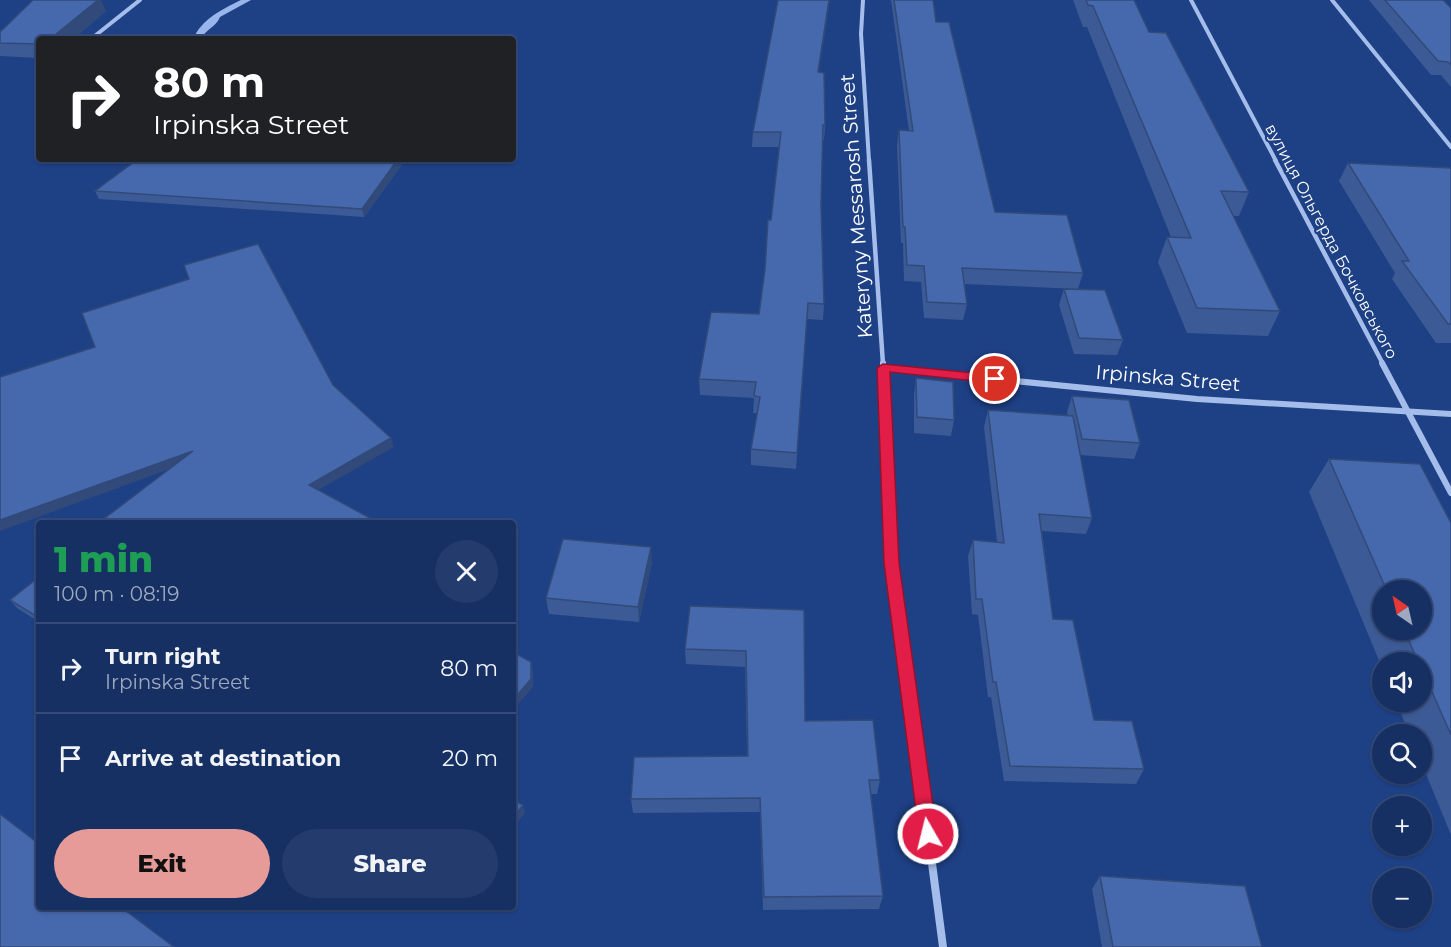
<!DOCTYPE html>
<html lang="en">
<head>
<meta charset="utf-8">
<style>
  :root { --surface:#163064; --page:#233c6d; --text:#f1f3f6; --muted:#9ea9bf; --line:#354b78; --accent:#e69b98 }
  body { margin:0; font-family:Montserrat,sans-serif; background:var(--page); color:var(--text); height:100vh; display:flex; flex-direction:column; font-size:22px; white-space:nowrap }
  * { box-sizing:border-box; margin:0 }
  p { font-size:20px; color:var(--muted) }
  .icon { flex:none; width:33px; height:33px; fill:none; stroke:currentColor; stroke-width:2; stroke-linecap:round; stroke-linejoin:round }
  .map { position:relative; flex:1; overflow:hidden }
  .side { position:absolute; left:36px; top:520px; width:480px; height:390px; display:flex; flex-direction:column; background:var(--surface); border-radius:6px; box-shadow:0 2px 4px #0004,0 0 0 2px var(--line) }
  .side>* { flex:none }
  .top-card { position:absolute; left:36px; top:36px; width:480px; height:126px; border-radius:6px; box-shadow:0 2px 4px #0004,0 0 0 2px var(--line); background:#202124; color:#fff; overflow:hidden }
  .needle { width:39px; rotate:326deg }
  .controls { position:absolute; left:1372px; top:580px; display:grid; gap:12px }
  .controls a { display:grid; place-items:center; width:60px; height:60px; border-radius:50%; background:var(--surface); box-shadow:0 2px 4px #0004,0 0 0 2px var(--line); font-size:30px }
  .pin { position:absolute; display:grid; place-items:center; width:51px; height:51px; color:#fff; margin:-26px; border:3px solid #fff; border-radius:50%; box-shadow:0 2px 6px #0007 }
  .me { position:absolute; width:66px; margin:-33px; rotate:352deg; stroke-linejoin:round; filter:drop-shadow(0 0 4px #0008) }
  .turn { display:flex; align-items:center; gap:21px; height:126px; padding:0 18px; font-size:27px }
  .turn .icon { width:78px; height:78px; stroke-width:2.5 }
  .turn b { display:block; font-size:42px; line-height:51px }
  .round { display:grid; place-items:center; flex:none; width:63px; height:63px; border-radius:32px; background:var(--page) }
  .head { display:flex; align-items:center; justify-content:space-between; height:102px; padding:0 18px }
  h1 { font-size:36px; font-weight:800; line-height:45px; color:#1e9e55 }
  .button { display:flex; gap:12px; margin-top:auto; padding:12px 18px }
  .button a { flex:1; height:69px; border-radius:36px; background:var(--accent); color:#111; font-size:24px; font-weight:800; line-height:69px; text-align:center }
  .button a+a { background:var(--page); color:var(--text) }
  ul { padding:0; list-style:none }
  li { display:flex; align-items:center; gap:18px; height:90px; padding:0 18px; border-top:2px solid var(--line) }
  li div { flex:1 }
  li b { display:block; font-size:22px }
  li em { font-style:normal }
  .map>svg:first-child { display:block }
</style>
</head>
<body>
<div class="map">
<svg width="1451" height="947" viewBox="0 0 1451 947">
  <rect width="100%" height="100%" fill="#1e4085"/>
  <g fill="none" stroke-linecap="round" stroke-linejoin="round">
    <path fill="#98b6ec" fill-rule="evenodd" d="M241 0H251L220 17C216 27 206 29 201 39H193C202 19 221 10 241 0Z"/>
    <g stroke="#a5bdea" stroke-width="4">
      <polyline points="863,0 861,34 869,161"/>
      <polyline points="1191,0 1276,161"/>
      <polyline points="1332,0 1451,147"/>
      <polyline points="91,39 140,0"/>
    </g>
    <g stroke="#a5bdea" stroke-width="4.5">
      <polyline points="869,160 883,364"/>
      <polyline points="1275,160 1383,364"/>
    </g>
    <g stroke="#a5bdea" stroke-width="6">
      <polyline points="883,363 892,563 900,622"/>
      <polyline points="1382,363 1451,493"/>
      <polyline points="883,368 1197,399 1451,414"/>
    </g>
    <polyline stroke="#a5bdea" stroke-width="8" points="900,620 943,947"/>
  </g>
  <g fill="#3c5a95" fill-rule="evenodd">
    <polygon points="891,0 933,0 936,22 995,212 1083,273 1078,289 964,284 967,304 963,320 924,318 921,282 904,281 903,243 901,243 897,145 899,130 909,131"/>
    <polygon points="1073,0 1134,0 1149,32 1249,192 1239,216 1233,216 1280,311 1268,336 1187,333 1158,262 1167,237 1171,237 1087,27 1083,27"/>
    <polygon points="1369,0 1443,0 1451,8 1451,87 1441,75 1431,75"/>
    <polygon points="106,11 73,39 39,39 39,58 0,56 0,32"/>
    <polygon points="819,72 825,126 824,140 822,140 821,205 824,304 823,320 807,319 796,469 751,465 751,449 757,413 753,413 754,398 700,395 699,379 759,314 765,269 779,147 752,147 753,132"/>
    <polygon points="406,159 364,217 99,199 95,191"/>
    <polygon points="1348,163 1451,168 1451,343 1436,343 1392,279 1395,273 1339,181"/>
    <polygon points="1064,289 1123,340 1117,355 1074,354 1059,305"/>
    <polygon points="916,378 954,420 951,436 914,433 914,394"/>
    <polygon points="1072,396 1140,443 1134,459 1080,455 1092,518 1086,534 1042,531 1053,619 1094,720 1144,769 1136,784 1004,781 991,697 988,697 978,615 972,614 968,556 973,540 997,542 984,427 988,410 1068,416 1067,412"/>
    <path d="M1329 459 1451 523V835L1422 764V735H1410L1396 702H1422V663H1383V670L1309 492ZM1383 591H1422V630H1383Z"/>
    <polygon points="652,562 639,622 549,614 546,598"/>
    <polygon points="39,577 39,622 17,608 10,600"/>
    <polygon points="804,610 805,721 880,780 877,794 871,794 883,896 879,909 763,910 760,812 633,813 631,799 747,756 745,667 686,664 685,649"/>
    <polygon points="1100,876 1262,947 1102,947 1092,889"/>
  </g>
  <g fill="#314a79">
    <polygon points="89,0 101,0 106,11 73,39 50,39"/>
    <polygon points="829,0 830,0 817,86 818,72"/>
    <polygon points="398,159 406,159 364,217 362,209"/>
    <polygon points="391,438 394,447 313,493 309,485"/>
    <polygon points="193,451 197,459 0,531 0,520"/>
    <polygon points="651,547 652,562 639,622 638,607"/>
    <polygon points="531,662 533,670 533,687 513,710 513,700"/>
    <polygon points="523,805 525,813 513,828 513,818"/>
  </g>
  <g fill="#4669ad" stroke="#314a79" stroke-width="1.5">
    <polygon points="33,0 98,0 50,39 39,39 39,44 0,43 0,32"/>
    <polygon points="778,0 829,0 818,72 824,73 825,126 823,125 821,205 824,304 808,303 797,453 751,449 760,397 754,396 756,382 699,379 711,312 759,314 765,269 768,220 771,220 781,132 753,132"/>
    <polygon points="894,0 933,0 936,22 949,22 995,212 1067,215 1083,273 962,268 967,304 927,302 924,266 907,265 905,227 903,227 899,130 913,131"/>
    <polygon points="1086,0 1134,0 1149,32 1166,33 1249,192 1221,191 1280,311 1197,308 1167,237 1191,238 1093,6 1088,5"/>
    <polygon points="1385,0 1443,0 1451,8 1451,65 1448,62 1438,61"/>
    <polygon points="138,159 398,159 362,209 95,191"/>
    <polygon points="1348,163 1451,168 1451,324 1448,324 1402,261 1409,261"/>
    <polygon points="258,244 333,385 391,438 309,485 381,524 97,524 193,451 0,520 0,377 95,347 82,313 189,279 184,265"/>
    <polygon points="1064,289 1105,290 1123,340 1079,338"/>
    <polygon points="916,378 953,382 954,420 917,417"/>
    <polygon points="1072,396 1129,400 1140,443 1082,439"/>
    <polygon points="988,410 1073,416 1092,518 1039,514 1053,619 1073,620 1094,720 1132,721 1144,769 1010,766 996,682 993,682 982,599 976,599 973,540 1004,543"/>
    <polygon points="1329,459 1420,464 1451,523 1451,735 1422,669 1422,663 1419,663 1404,630 1422,630 1422,591 1387,591"/>
    <polygon points="563,539 651,547 638,607 546,598"/>
    <polygon points="39,577 39,618 10,600"/>
    <polygon points="690,606 804,610 805,721 873,720 880,780 869,780 883,896 764,897 760,798 631,799 634,757 748,756 746,651 685,649"/>
    <polygon points="513,652 531,662 531,679 513,700"/>
    <polygon points="513,800 523,805 513,818"/>
    <polygon points="0,814 39,844 39,908 122,908 174,947 0,947"/>
    <polygon points="1100,876 1245,886 1262,947 1113,947"/>
  </g>
  <polygon fill="#e11d48" stroke="#92132f" stroke-width="1.5" points="883,364 995,375 1002,379 995,383 890,372 899,563 937,834 935,840 928,843 922,840 919,834 884,563 877,368"/>
  <g text-anchor="middle" stroke-width="4.5" stroke-linejoin="round" paint-order="stroke">
    <g font-size="16" fill="#fff" stroke="#1e4085">
      <text transform="translate(1332 241) rotate(62)" y="6">вулиця Ольгерда Бочковського</text>
    </g>
    <g font-size="20" fill="#fff" stroke="#1e4085">
      <text transform="translate(856 206) rotate(-94)" y="7">Kateryny Messarosh Street</text>
      <text transform="translate(1168 378) rotate(5)" y="7">Irpinska Street</text>
    </g>
  </g>
</svg>
<div class="controls">
<a><svg class="needle" viewBox="-14 -14 28 28"><path d="M0-13l5 13h-10z" fill="#e53935"/><path d="M0 13l5-13h-10z" fill="#9ea9bf"/></svg></a>
<a><svg class="icon" aria-label="sound" viewBox="0 0 24 24"><path d="M4 9h4l5-4v14l-5-4H4zM17 9q2 3 0 6"/></svg></a>
<a><svg class="icon" aria-label="search" viewBox="0 0 24 24"><circle cx="10" cy="10" r="6"/><path d="M15 15l6 6"/></svg></a>
<a>+</a>
<a>−</a>
</div>
<div class="pin" style="left:995px;top:379px;background:#d93025"><svg class="icon" aria-label="arrive" viewBox="0 0 24 24"><path d="M6 21V4h12l-3 4 3 4H6"/></svg></div>
<svg class="me" style="left:928px;top:834px" viewBox="-20 -20 40 40"><circle r="17" fill="#e11d48" stroke="#fff" stroke-width="3"/><path d="M0-11L8 9 0 5-8 9z" fill="#fff"/></svg>
<div class="top-card">
<div class="turn"><svg class="icon" aria-label="right" viewBox="0 0 24 24"><path d="M7 20v-9h11M14 6l5 5-5 5"/></svg><div><b>80 m</b>Irpinska Street</div></div>
</div>
<section class="side">
<div class="head"><div><h1>1 min</h1><p>100 m · 08:19</p></div><a class="round"><svg class="icon" aria-label="close" viewBox="0 0 24 24"><path d="M6 6l12 12M18 6L6 18"/></svg></a></div>
<ul>
<li><svg class="icon" aria-label="right" viewBox="0 0 24 24"><path d="M7 20v-9h11M14 6l5 5-5 5"/></svg><div><b>Turn right</b><p>Irpinska Street</p></div><em>80 m</em></li>
<li><svg class="icon" aria-label="arrive" viewBox="0 0 24 24"><path d="M6 21V4h12l-3 4 3 4H6"/></svg><div><b>Arrive at destination</b></div><em>20 m</em></li>
</ul>
<div class="button"><a>Exit</a><a>Share</a></div>
</section>
</div>
</body>
</html>
